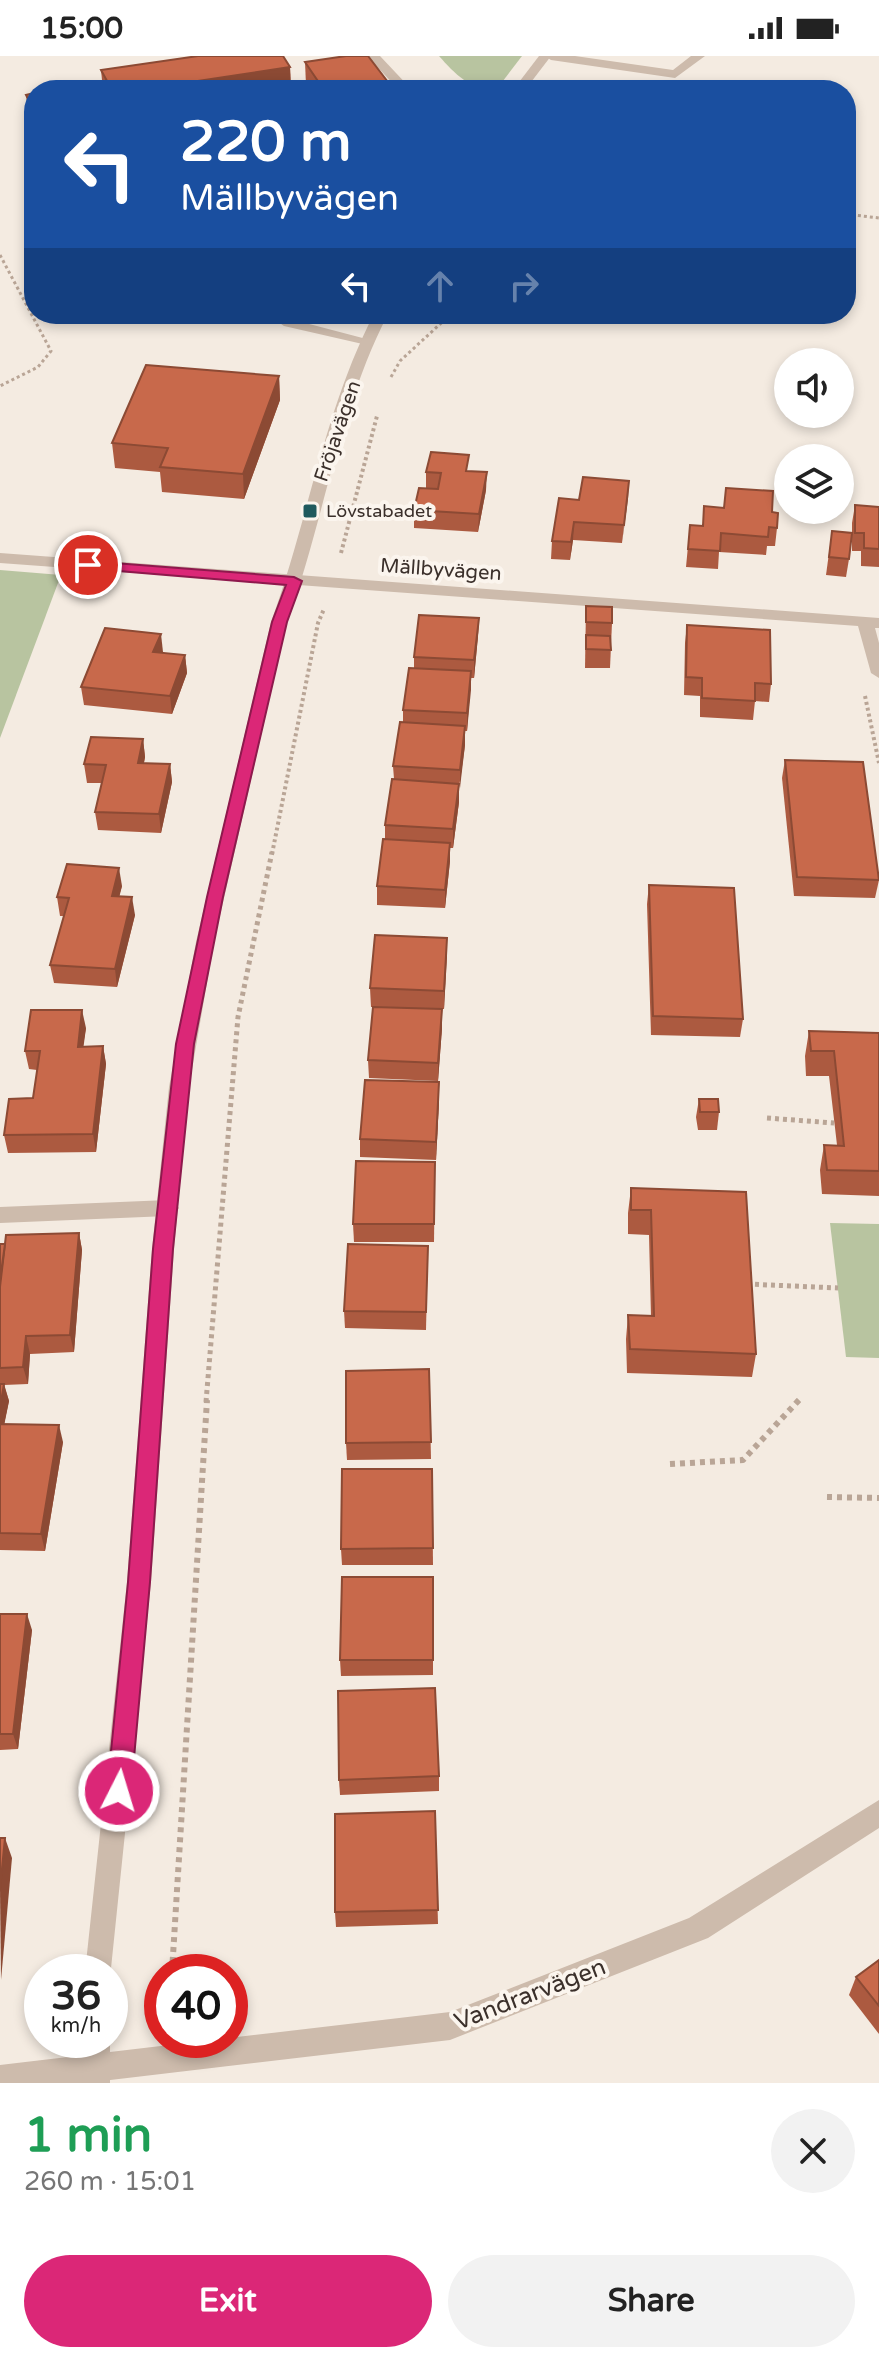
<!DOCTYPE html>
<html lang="en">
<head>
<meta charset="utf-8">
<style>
  :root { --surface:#fff; --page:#f2f2f2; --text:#222; --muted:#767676; --accent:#db2777 }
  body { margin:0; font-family:"Varela Round",sans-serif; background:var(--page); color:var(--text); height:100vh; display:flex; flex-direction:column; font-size:30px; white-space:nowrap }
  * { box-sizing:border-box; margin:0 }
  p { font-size:26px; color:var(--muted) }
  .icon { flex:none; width:44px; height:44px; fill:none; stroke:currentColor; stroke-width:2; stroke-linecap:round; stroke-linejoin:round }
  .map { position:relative; height:2027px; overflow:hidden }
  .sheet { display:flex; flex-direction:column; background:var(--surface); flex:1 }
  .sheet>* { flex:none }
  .guide { position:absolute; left:24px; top:24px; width:832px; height:244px; border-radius:32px; box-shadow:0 4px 12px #0003; background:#1a4fa0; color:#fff; overflow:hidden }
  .controls { position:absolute; left:774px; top:292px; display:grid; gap:16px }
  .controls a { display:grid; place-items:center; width:80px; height:80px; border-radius:50%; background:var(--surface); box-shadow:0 4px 12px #0003; font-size:40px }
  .speed { position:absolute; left:24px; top:1898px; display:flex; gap:16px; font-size:40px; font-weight:700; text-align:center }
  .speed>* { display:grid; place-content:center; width:104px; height:104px; border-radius:50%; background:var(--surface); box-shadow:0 4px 12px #0003; line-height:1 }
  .speed small { font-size:20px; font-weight:400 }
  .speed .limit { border:12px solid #d22; background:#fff; color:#111 }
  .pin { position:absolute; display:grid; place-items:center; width:68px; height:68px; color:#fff; margin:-34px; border:4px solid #fff; border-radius:50%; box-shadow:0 2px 8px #0007 }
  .me { position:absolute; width:88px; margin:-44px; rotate:5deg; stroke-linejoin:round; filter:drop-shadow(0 0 6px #0008) }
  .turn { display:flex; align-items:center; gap:28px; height:168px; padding:0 24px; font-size:36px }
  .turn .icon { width:104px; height:104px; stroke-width:2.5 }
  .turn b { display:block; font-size:56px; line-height:68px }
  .lanes { display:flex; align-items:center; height:76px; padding:0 24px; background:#0003; justify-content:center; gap:40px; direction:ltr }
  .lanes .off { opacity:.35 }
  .round { display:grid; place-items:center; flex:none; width:84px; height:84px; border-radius:42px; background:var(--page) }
  .head { display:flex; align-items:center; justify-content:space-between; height:136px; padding:0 24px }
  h1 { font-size:48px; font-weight:700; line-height:60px; color:#1e9e55 }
  .action { display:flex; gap:16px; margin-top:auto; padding:16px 24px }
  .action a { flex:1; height:92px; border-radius:48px; background:var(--accent); color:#fff; font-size:32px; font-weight:700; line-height:92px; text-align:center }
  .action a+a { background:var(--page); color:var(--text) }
  .status { display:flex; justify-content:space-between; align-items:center; height:56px; padding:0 40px; background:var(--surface); direction:ltr }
  .status svg { height:22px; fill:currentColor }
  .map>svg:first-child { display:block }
</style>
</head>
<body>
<div class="status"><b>15:00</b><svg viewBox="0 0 49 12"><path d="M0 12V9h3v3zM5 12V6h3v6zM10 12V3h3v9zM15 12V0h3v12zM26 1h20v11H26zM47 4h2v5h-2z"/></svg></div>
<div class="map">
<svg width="879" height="2027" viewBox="0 0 879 2027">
  <rect width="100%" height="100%" fill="#f4ebe1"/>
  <g fill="#b8c4a0">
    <path d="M439 0H522L496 34C470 34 455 18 439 0Z"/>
    <polygon points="0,514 61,519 0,682"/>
    <polygon points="830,1167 879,1168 879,1302 846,1301"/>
  </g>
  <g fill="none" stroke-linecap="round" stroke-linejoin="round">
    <g stroke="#b9a596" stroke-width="3" stroke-dasharray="3 3" stroke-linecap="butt">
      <polyline points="846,158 879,162"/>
      <polyline points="0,199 51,295 38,311 0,330"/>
      <polyline points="391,321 400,305 451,258"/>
    </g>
    <g stroke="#b9a596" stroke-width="4" stroke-dasharray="3 3" stroke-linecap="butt">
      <polyline points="341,497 377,360"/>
      <polyline points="865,640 879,707"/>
      <polyline points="272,798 318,567 324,553"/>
    </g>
    <g stroke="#b9a596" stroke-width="5" stroke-dasharray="4 4" stroke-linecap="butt">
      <polyline points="767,1062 834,1067"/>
      <polyline points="747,1228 838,1232"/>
      <polyline points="206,1346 238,961 272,796"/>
      <polyline points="797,1346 799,1344"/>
    </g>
    <g stroke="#b9a596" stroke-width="6" stroke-dasharray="5 5" stroke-linecap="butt">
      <polyline points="670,1408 743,1404 799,1344"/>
      <polyline points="827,1441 879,1442"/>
      <polyline points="172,1916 207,1344"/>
    </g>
    <g fill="#cdbbac" fill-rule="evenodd">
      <polygon points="367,0 380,0 412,34 399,34"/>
      <polygon points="545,0 575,0 673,14 691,0 705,0 675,22 551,4"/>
      <polygon points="267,258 284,258 294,264 374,285 367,289 284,270"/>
    </g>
    <g fill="#cdbbac" fill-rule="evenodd">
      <polygon points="0,497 879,562 879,572 875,572 879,587 879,622 871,617 858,570 0,507"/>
      <polygon points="168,1144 175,1146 179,1152 175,1158 168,1160 0,1167 0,1151"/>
      <polygon points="879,1744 879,1772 708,1882 450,1984 85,2027 0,2027 0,2009 450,1956 689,1862"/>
    </g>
    <g fill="#cdbbac" fill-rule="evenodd">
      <polygon points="539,0 551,0 525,34 513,34"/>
      <path d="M374 258H388C338 355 324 465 287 566L214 886 189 1031 174 1193 151 1526 110 1922V1916H85L127 1526 152 1193 169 1031 196 886 271 566C308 465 324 354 374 258Z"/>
      <polygon points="110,1979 110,2027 82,2027 84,1984 110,1984"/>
    </g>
  </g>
  <g fill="#ac5a40">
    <polygon points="305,6 394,34 310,34 306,29"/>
    <polygon points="290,11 291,34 103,34 101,14"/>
    <polygon points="34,37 34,70 29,61 26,39"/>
    <polygon points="279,320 280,344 244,443 162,436 160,416 115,412 112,387"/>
    <polygon points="469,415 486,434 478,476 414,472 414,454 426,432 426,416"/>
    <polygon points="629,425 622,487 573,484 570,504 551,503 552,485 579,444"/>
    <polygon points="855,449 879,451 879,511 861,510 861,495 852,495 852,467"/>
    <polygon points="772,456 777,472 775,490 767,490 766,499 719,496 718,513 686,511 690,469 702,470"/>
    <polygon points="832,475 849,503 846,521 826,519"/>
    <polygon points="586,550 612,567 610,612 585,612"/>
    <polygon points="479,562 478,580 474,622 471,622 467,675 465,675 465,689 459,732 459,746 453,792 450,792 450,805 445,852 377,849 377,830 385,783 385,769 394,723 393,710 403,667 403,654 414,613 414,601"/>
    <polygon points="687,569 771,628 769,646 755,645 753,664 700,661 700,640 684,639 685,587"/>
    <polygon points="163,596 162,597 185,599 187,617 172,658 84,649 81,631"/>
    <polygon points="143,683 145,701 144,707 170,708 172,726 161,777 98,774 95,756 102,727 87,727 84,708"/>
    <polygon points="785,704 879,824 875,842 794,840 782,722"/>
    <polygon points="649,829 743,963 740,981 651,979 647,848"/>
    <polygon points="122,830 119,840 135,859 117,931 54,927 50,909 64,860 60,860 57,841"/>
    <polygon points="447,882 444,953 376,951 442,953 442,972 438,1025 369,1022 368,1004 373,951 371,951 370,932"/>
    <polygon points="86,972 83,990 103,990 106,1008 96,1096 8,1097 4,1079 33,1042 37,1014 29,1013 25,995"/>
    <polygon points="809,975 879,977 879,1140 822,1138 820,1114 824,1089 837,1089 829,1020 806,1020 805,1000"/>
    <polygon points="699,1043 719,1056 717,1074 698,1074 696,1061"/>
    <polygon points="439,1044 436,1104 360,1101 360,1083"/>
    <polygon points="435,1106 434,1186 354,1186 353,1168"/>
    <polygon points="631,1132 746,1136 756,1298 752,1321 627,1317 626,1283 628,1259 651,1260 649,1179 628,1178 628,1157"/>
    <polygon points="79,1177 82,1194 74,1296 30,1298 28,1328 4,1329 9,1345 4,1368 63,1386 45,1495 0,1494 0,1188"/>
    <polygon points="428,1190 426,1274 345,1272 344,1255"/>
    <polygon points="429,1313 431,1403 347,1404 346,1387"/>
    <polygon points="432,1413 433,1509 342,1509 341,1493"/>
    <polygon points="433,1521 433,1619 341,1620 340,1604"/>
    <polygon points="0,1558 32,1574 18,1693 0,1694"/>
    <polygon points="439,1720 439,1735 340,1739 339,1724"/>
    <polygon points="435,1755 438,1868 336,1871 335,1856"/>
    <polygon points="879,1904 879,1978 849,1939 856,1921"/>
  </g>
  <g fill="#8c4a34">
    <polygon points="290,11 291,34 138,34"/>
    <polygon points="279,320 280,344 244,443 243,418"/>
    <polygon points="487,416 486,434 478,476 479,458"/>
    <polygon points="629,425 628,443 622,487 624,469"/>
    <polygon points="574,466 573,484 570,504 571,486"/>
    <polygon points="479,562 478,580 474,622 474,604"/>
    <polygon points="161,578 163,596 156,615 153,596"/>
    <polygon points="185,599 187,617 172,658 170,640"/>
    <polygon points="471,615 471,634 467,675 467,657"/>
    <polygon points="465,670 465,689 460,732 460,714"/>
    <polygon points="143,683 145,701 140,725 138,707"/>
    <polygon points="170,708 172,726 161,777 159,758"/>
    <polygon points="459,728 459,746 453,792 453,773"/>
    <polygon points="450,787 450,805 445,852 445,834"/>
    <polygon points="119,812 122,830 115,858 112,840"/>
    <polygon points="132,841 135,859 117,931 115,913"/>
    <polygon points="447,882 447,900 444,953 444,935"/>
    <polygon points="442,953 442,972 438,1025 438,1007"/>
    <polygon points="82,954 86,972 81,1009 78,991"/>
    <polygon points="103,990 106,1008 96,1096 93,1078"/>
    <polygon points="439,1026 439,1044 436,1104 436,1086"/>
    <polygon points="79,1177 82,1194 74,1296 70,1279"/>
    <polygon points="26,1280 30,1298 28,1328 23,1311"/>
    <polygon points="4,1328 9,1345 1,1385 0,1380 0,1351"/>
    <polygon points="59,1369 63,1386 45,1495 41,1478"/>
    <polygon points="27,1558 32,1574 18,1693 13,1678"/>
    <polygon points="5,1782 12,1802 1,1924 0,1833"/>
  </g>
  <g fill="#c8694b" stroke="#8c4a34" stroke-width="2">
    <polygon points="198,0 283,0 290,11 138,34 112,34 101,14"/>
    <polygon points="346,0 368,0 394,34 324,34 305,6"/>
    <polygon points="89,29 92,34 56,34"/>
    <polygon points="34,37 34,54 26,39"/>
    <polygon points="146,309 279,320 243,418 160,411 168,392 112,387"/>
    <polygon points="431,396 469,399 466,415 487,416 479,458 414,454 419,432 438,433 441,417 426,416"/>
    <polygon points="583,421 629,425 624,469 574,466 571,486 552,485 559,442 579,444"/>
    <polygon points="726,432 773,435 772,456 778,457 777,472 769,471 768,481 721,477 720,495 688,493 690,469 703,470 704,450 724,452"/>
    <polygon points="855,449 879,451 879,493 864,492 864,477 855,477"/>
    <polygon points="832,475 852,477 849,503 829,501"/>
    <polygon points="586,550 612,551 612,567 586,566"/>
    <polygon points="419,559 479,562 474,604 414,601"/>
    <polygon points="687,569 770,574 771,628 755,627 755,645 702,642 702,622 686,621"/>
    <polygon points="105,572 161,578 153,596 185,599 170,640 81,631"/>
    <polygon points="586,579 610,580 611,594 586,593"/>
    <polygon points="409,612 471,615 467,657 403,654"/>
    <polygon points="400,666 465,670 460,714 393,710"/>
    <polygon points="91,681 143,683 138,707 170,708 159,758 95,756 106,709 84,708"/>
    <polygon points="785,704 863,706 879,824 797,821"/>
    <polygon points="392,723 459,728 453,773 385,769"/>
    <polygon points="383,783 450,787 445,834 377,830"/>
    <polygon points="67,808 119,812 112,840 132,841 115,913 50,909 69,842 57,841"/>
    <polygon points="649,829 734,832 743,963 653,960"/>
    <polygon points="375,879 447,882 444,935 370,932"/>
    <polygon points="373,951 442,953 438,1007 368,1004"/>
    <polygon points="31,954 82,954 78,991 103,990 93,1078 4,1079 9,1043 33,1042 40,995 25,995"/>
    <polygon points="809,975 879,977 879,1115 827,1114 824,1089 844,1090 834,995 811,995"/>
    <polygon points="365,1024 439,1026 436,1086 360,1083"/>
    <polygon points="699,1043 718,1043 719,1056 700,1056"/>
    <polygon points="356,1105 435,1106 434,1168 353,1168"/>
    <polygon points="631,1132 746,1136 756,1298 630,1293 628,1259 654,1260 651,1154 631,1154"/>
    <polygon points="79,1177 70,1279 26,1280 23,1311 0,1312 0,1231 6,1179"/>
    <polygon points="0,1188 5,1188 0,1224"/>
    <polygon points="348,1188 428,1190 426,1256 344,1255"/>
    <polygon points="429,1313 431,1386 346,1387 346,1315"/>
    <polygon points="0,1328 4,1328 0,1351"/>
    <polygon points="0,1368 59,1369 41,1478 0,1477"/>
    <polygon points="342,1413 432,1413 433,1492 341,1493"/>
    <polygon points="342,1521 433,1521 433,1604 340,1604"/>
    <polygon points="0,1558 27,1558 13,1678 0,1678"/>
    <polygon points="435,1632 439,1720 339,1724 338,1635"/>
    <polygon points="435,1755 438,1854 335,1856 335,1758"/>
    <polygon points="0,1782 5,1782 0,1833"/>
    <polygon points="879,1904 879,1950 856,1921"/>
  </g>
  <polygon fill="#db2777" stroke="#8e194d" stroke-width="2" points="88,505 294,521 302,525 287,566 223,841 194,988 173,1193 150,1526 131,1735 127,1743 119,1746 110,1743 107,1735 128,1526 153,1193 176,988 207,841 272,566 286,529 83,512 83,506"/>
  <rect fill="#1f5a5e" stroke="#fbf5ee" stroke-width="3" x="302" y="447" width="16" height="16" rx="4"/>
  <g text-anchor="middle" stroke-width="8" stroke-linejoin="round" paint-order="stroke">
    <g font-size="18" fill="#3b302b" stroke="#fbf5ee" text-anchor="start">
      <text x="326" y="461">Lövstabadet</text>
    </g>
    <g font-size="20" fill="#3b302b" stroke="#fbf5ee">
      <text transform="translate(337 375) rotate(-71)" y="7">Fröjavägen</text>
      <text transform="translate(441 513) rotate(4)" y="7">Mällbyvägen</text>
    </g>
    <g font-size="24" fill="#3b302b" stroke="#fbf5ee">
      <text transform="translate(530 1938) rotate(-21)" y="8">Vandrarvägen</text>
    </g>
  </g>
</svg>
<div class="controls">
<a><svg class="icon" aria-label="sound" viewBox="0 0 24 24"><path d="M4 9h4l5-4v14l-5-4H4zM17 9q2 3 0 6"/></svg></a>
<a><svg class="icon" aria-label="layers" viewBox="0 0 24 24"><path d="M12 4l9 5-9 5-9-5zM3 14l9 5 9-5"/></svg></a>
</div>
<div class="speed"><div>36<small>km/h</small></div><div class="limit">40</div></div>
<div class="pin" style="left:88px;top:509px;background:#d93025"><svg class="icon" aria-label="arrive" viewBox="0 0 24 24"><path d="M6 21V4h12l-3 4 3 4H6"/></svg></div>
<svg class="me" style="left:119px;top:1735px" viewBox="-20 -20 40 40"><circle r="17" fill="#db2777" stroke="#fff" stroke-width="3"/><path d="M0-11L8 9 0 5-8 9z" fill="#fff"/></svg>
<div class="guide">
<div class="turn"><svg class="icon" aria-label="left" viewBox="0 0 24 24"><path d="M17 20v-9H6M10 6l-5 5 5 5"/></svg><div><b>220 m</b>Mällbyvägen</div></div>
<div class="lanes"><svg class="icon" aria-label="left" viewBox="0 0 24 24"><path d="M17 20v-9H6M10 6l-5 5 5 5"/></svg><svg class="icon off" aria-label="ahead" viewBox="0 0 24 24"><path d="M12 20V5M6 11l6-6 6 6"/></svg><svg class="icon off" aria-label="right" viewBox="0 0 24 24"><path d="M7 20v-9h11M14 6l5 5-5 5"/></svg></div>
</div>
</div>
<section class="sheet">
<div class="head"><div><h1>1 min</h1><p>260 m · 15:01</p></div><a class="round"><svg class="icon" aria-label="close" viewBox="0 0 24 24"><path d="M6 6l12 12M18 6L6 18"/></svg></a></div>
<div class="action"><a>Exit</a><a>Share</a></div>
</section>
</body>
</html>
